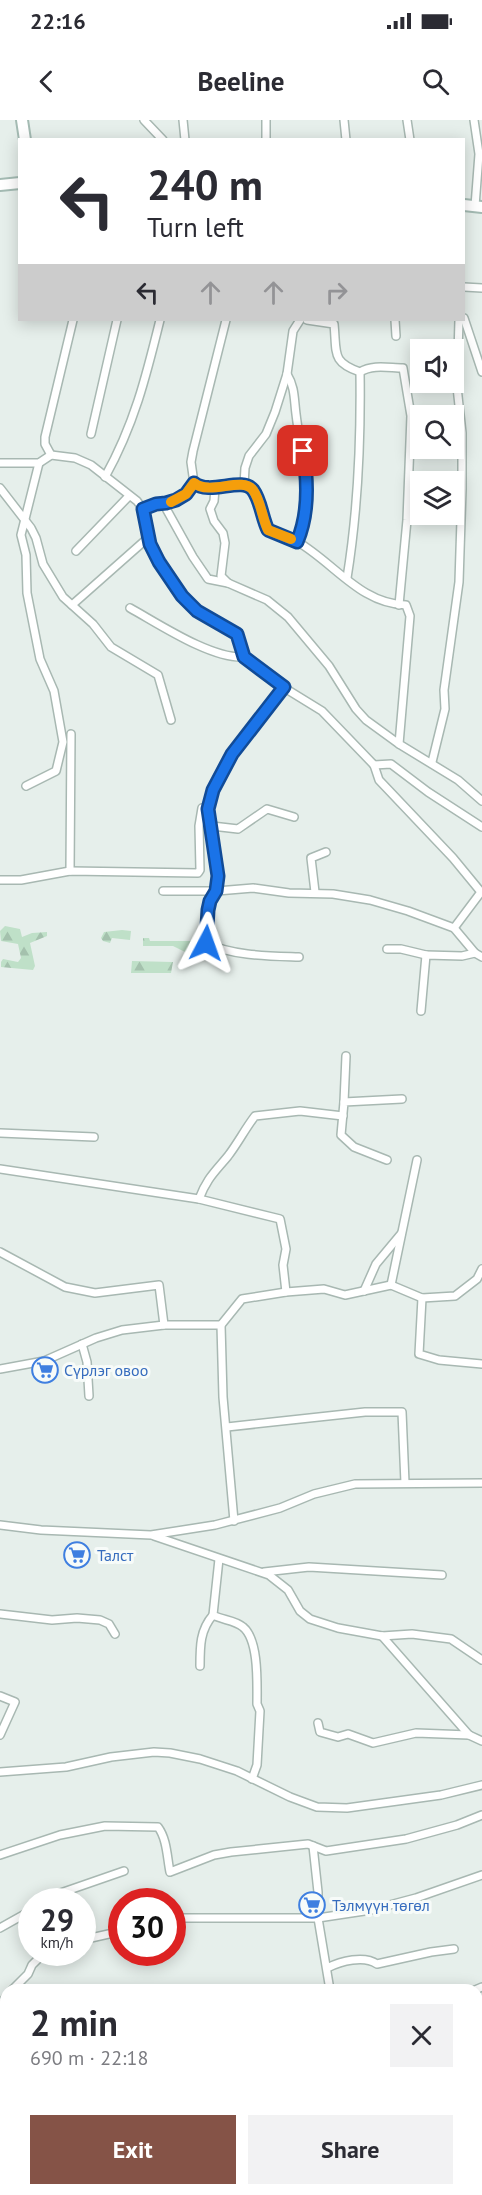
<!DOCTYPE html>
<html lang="en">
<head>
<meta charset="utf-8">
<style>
  :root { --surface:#fff; --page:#f2f2f3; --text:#2b2b33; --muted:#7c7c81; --accent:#855347 }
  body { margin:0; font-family:"PT Sans",sans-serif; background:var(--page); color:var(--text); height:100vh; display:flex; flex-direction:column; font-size:22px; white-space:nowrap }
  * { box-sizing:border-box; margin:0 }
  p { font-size:20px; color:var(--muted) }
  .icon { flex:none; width:33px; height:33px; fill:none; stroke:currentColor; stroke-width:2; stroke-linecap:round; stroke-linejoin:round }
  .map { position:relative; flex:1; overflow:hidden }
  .side { position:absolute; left:0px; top:1864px; width:483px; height:212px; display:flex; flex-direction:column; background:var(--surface); border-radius:18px 18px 0 0; box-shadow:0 3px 15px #0003 }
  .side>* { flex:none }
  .banner { position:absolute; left:18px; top:18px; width:447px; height:183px; border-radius:0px; box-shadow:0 3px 15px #0003; background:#fff; color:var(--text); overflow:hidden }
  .controls { position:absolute; left:410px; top:219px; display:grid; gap:12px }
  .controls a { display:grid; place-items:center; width:54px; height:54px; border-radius:0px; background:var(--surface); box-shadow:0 3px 15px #0003; font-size:30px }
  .speed { position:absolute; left:18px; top:1768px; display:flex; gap:12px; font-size:30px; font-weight:700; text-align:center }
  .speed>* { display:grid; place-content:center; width:78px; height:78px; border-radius:50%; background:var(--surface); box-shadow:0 3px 15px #0003; line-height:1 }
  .speed small { font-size:15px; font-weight:400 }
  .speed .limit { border:9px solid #d22; background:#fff; color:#111 }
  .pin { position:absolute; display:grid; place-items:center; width:51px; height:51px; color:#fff; margin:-26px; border-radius:12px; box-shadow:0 3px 9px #0006 }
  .me { position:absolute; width:66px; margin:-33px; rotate:4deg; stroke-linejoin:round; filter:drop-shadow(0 0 4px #0008) }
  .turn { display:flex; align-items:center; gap:21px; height:126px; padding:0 30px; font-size:27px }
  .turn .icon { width:78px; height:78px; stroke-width:2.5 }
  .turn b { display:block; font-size:42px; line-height:51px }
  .lanes { display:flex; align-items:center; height:57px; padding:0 30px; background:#0003; justify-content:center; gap:30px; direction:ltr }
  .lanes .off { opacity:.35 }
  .round { display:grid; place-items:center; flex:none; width:63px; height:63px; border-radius:0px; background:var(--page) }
  .summary { display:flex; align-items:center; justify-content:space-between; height:102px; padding:0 30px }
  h1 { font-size:36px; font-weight:600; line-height:45px }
  .primary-button { display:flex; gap:12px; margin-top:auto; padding:12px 30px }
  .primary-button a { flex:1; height:69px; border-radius:0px; background:var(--accent); color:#fff; font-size:24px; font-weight:600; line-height:69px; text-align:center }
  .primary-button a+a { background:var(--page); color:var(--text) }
  .status { display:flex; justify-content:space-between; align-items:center; height:42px; padding:0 30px; background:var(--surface); direction:ltr }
  .status svg { height:16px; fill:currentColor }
  header { display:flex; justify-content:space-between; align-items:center; height:78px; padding:0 30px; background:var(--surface); font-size:27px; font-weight:600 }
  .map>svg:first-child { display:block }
</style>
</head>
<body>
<div class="status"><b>22:16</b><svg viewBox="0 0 49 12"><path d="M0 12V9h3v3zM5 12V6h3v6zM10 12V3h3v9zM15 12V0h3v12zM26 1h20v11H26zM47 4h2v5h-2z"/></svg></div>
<header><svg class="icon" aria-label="back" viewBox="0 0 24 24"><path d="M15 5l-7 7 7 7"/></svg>Beeline<svg class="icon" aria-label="search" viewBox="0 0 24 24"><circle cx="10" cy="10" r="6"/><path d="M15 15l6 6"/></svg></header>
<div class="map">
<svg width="482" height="2075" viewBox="0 0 482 2075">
  <defs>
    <pattern id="forest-firs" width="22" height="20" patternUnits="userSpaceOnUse" patternTransform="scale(1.5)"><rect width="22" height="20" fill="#bfe0c8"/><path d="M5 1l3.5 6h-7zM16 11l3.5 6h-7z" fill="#a4c1ad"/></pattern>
  </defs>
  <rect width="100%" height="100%" fill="#e6efeb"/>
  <g fill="url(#forest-firs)">
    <polygon points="5,806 20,809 22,817 32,813 47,812 47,816 30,823 35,846 33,850 1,847 1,842 3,839 18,842 21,838 18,824 1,821 0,811"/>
    <polygon points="122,810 131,811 130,820 112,818 110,823 103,821 101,818 104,812"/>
    <polygon points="143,818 149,818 150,821 203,821 204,827 190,828 185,832 173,826 143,826"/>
    <polygon points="132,841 173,842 171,853 131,853"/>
  </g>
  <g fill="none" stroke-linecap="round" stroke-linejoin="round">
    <g stroke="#a8b8b2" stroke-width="10">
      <g id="street">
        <polyline points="144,0 163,20"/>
        <polyline points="183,0 185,20"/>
        <polyline points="344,0 346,20"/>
        <polyline points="407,0 410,20"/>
        <polyline points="474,0 479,34 475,86"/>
        <polyline points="266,20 266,0"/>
        <polyline points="464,167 482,168"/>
        <polyline points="464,198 482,252"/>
        <path d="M226 200 193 331 191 342 194 363C210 376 233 360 251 367L268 410C278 414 289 417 298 422 335 444 361 484 406 485L410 496 399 624 458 660 482 681"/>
        <path d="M307 200 334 204C337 233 331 242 360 252 373 244 389 248 403 248L411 296 407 400 399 485"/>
        <polyline points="395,200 396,216"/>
        <path d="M287 254C295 267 294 279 296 294 301 338 316 377 297 422"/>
        <polyline points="91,314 117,200"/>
        <polyline points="51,335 45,324 45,317 73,200"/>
        <polyline points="0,343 39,343 51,335 75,338 91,345 137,381 143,389 150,424 159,442 182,476 197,491 237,514 244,537 283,567 322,591 374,645 391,644 428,672 482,707"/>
        <path d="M105 357C134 305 146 257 160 200"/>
        <polyline points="244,365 245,348 249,336 266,314 275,292 287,254 293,211 300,200"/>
        <polyline points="0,368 31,408 36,418 43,444 63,477 93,504 111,527 158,555 171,600"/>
        <polyline points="215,368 214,381 210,389 214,401 223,413 225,423 221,456 228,463 267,480 288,497 329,546 356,589 366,600 399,624"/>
        <polyline points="163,383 193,437 208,459 228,463"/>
        <polyline points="143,389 156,384 166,383 176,380 186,374 194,363"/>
        <polyline points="76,431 129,376"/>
        <path d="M347 458C358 390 361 321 360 252"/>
        <polyline points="72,485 150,416"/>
        <path d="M130 488C159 504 211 539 244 537"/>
        <polyline points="432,642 445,589 444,570 459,462 462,369 462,313 457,267 459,200"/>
        <polyline points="374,645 379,660 453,738 481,772 454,808"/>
        <polyline points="26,666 56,651 63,622 54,571 40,539 27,473 26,435 21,415 39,343"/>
        <polyline points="212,706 238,709 267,689 294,697"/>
        <polyline points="70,751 71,614"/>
        <polyline points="0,760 21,760 70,751 198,753 200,750 199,706 202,688"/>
        <polyline points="163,771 217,771 218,756 208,689 213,670 232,634 283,567"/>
        <polyline points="315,772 311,738 326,732"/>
        <polyline points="387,829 401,829 426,835"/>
        <path d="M299 837C271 836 232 836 206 823 206 803 208 787 217 771L253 768 289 773 333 774 370 780 408 791 454 808 475 833 482 837"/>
        <polyline points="421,891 426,835 462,836 475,833"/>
        <polyline points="344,982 346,936"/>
        <polyline points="0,1013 94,1017"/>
        <polyline points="387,1040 354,1027 341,1015 344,982 402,979"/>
        <polyline points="0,1049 199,1079 280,1099 286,1129 283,1145 286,1172"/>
        <path d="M199 1079C207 1058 215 1052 228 1036 238 1023 245 1009 255 996L300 991 343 996"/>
        <polyline points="0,1132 65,1167 95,1173 159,1165 164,1205"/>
        <polyline points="391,1165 417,1040"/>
        <polyline points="364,1171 376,1144 401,1114"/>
        <polyline points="422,1178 419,1234 439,1240 482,1244"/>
        <polyline points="82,1224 87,1242 89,1276"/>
        <polyline points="0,1249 44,1241 96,1218 122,1210 164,1205 221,1205"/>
        <polyline points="227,1307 365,1292 402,1292 405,1363"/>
        <polyline points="234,1401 223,1277 221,1205 242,1179 286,1172 324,1169 345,1175 391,1165 422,1178 455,1176 477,1159 482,1149"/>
        <polyline points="0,1405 41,1410 151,1415 215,1405 280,1388 314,1374 355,1364 482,1363"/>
        <polyline points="154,1416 269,1455 288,1470 300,1491 310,1499 338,1508 382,1516 412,1514 451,1519 482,1540"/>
        <path d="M219 1439 213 1495C222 1500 235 1500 243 1507 259 1520 257 1563 257 1584L260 1591 257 1645 252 1659"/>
        <polyline points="264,1452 309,1447 442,1455"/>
        <polyline points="0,1494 52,1500 77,1498 100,1500 109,1504 115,1514"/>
        <polyline points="382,1516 469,1615 482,1621"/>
        <path d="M200 1546C200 1526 200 1510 213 1495"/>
        <polyline points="0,1576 15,1582 0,1615"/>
        <polyline points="318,1603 320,1612 338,1617 348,1614 373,1623 416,1613 469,1615"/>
        <polyline points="0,1652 66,1647 111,1637 154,1632 170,1633 200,1639 237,1651 290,1677 317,1687 347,1688 441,1675 482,1665"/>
        <polyline points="313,1726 318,1772 318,1798 330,1870"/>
        <path d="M0 1735 60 1715 105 1706 158 1707C167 1719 167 1737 170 1752L214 1735 231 1732 308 1724 326 1731 406 1719 457 1705 482 1695"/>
        <polyline points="42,1782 49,1777 124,1751"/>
        <polyline points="172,1800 184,1798 318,1798 371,1790 416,1778 482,1755"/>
        <polyline points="0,1808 32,1790"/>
        <polyline points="82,1820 122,1811"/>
        <path d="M327 1848C341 1841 364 1835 377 1844L431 1832 454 1829"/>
        <polyline points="12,1870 28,1854 32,1845 44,1833"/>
        <polyline points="475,1870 482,1867"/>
        <polyline points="0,1885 6,1877"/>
        <polyline points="477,1888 482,1886"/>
        <polyline points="0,1923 6,1932"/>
        <polyline points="477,1983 482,1983"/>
        <polyline points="0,2017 6,2031"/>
        <polyline points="477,2066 482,2068"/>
        <polyline points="48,2070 49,2075"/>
        <polyline points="55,2070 68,2075"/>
        <polyline points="179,2070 185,2075"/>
        <polyline points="375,2070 376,2075"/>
      </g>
    </g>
    <g stroke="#a4bbb3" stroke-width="14">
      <g id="secondary">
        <polyline points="22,0 25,20"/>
        <polyline points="0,65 20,63"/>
        <polyline points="464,85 482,87"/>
      </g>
    </g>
    <use href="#street" stroke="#fff" stroke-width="7"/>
    <use href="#secondary" stroke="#fff" stroke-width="10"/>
  </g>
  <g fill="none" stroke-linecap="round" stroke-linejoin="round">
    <g stroke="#114b97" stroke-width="15">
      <path id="route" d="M206 823 208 790 210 781 216 771 218 756 208 689 213 670 232 634 284 567 244 537 237 514 197 491 182 476 159 442 150 424 143 389 156 384 166 383 176 380 186 374 194 363C210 376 242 356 253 370 261 381 262 398 268 410L297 422C309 394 308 361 303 331"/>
    </g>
    <use href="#route" stroke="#1a73e8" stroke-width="10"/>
    <path stroke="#f59e0b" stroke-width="10" d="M171 382 186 374 194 363C210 376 242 356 253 370 261 381 262 398 268 410L291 419"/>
  </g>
  <defs>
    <g id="supermarket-ring" transform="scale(1.35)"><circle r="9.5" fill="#f7fbf9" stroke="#3f7fe0" stroke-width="1.5"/><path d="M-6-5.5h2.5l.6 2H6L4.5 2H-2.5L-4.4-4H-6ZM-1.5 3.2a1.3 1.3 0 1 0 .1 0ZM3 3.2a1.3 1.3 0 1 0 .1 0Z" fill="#3f7fe0"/></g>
  </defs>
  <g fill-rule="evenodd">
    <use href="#supermarket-ring" x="45" y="1250"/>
    <use href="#supermarket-ring" x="77" y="1435"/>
    <use href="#supermarket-ring" x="312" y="1785"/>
  </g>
  <g text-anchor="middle" stroke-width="6" stroke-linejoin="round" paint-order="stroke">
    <g font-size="16" fill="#366cbe" stroke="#f7fbf9" text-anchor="start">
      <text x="64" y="1256">Сүрлэг овоо</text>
      <text x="97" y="1441">Талст</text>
      <text x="332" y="1791">Тэлмүүн төгөл</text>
    </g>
  </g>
</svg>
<div class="controls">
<a><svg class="icon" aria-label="sound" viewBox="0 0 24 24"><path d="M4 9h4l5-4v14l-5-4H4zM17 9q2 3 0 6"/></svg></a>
<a><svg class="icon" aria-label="search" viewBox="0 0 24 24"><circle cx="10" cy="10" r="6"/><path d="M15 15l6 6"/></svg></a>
<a><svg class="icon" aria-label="layers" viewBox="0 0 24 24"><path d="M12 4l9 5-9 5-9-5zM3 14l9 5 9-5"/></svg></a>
</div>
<div class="speed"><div>29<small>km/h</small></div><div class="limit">30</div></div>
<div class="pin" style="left:303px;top:331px;background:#d93025"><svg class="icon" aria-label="arrive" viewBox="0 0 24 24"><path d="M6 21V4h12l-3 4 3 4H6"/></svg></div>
<svg class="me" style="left:206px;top:823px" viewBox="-20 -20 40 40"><path d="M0-17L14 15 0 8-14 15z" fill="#1a73e8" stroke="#fff" stroke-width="4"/></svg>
<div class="banner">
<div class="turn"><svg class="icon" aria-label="left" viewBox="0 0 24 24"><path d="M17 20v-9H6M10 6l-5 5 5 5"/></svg><div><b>240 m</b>Turn left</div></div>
<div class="lanes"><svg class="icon" aria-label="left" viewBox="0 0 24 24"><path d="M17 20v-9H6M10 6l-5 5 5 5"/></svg><svg class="icon off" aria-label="ahead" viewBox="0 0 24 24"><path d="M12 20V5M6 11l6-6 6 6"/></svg><svg class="icon off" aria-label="ahead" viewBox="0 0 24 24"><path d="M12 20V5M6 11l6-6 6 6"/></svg><svg class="icon off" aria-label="right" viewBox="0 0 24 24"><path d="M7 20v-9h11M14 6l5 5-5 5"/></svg></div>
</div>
<section class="side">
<div class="summary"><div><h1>2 min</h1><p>690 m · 22:18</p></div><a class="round"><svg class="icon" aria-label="close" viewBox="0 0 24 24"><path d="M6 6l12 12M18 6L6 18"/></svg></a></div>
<div class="primary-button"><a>Exit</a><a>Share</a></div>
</section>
</div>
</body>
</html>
